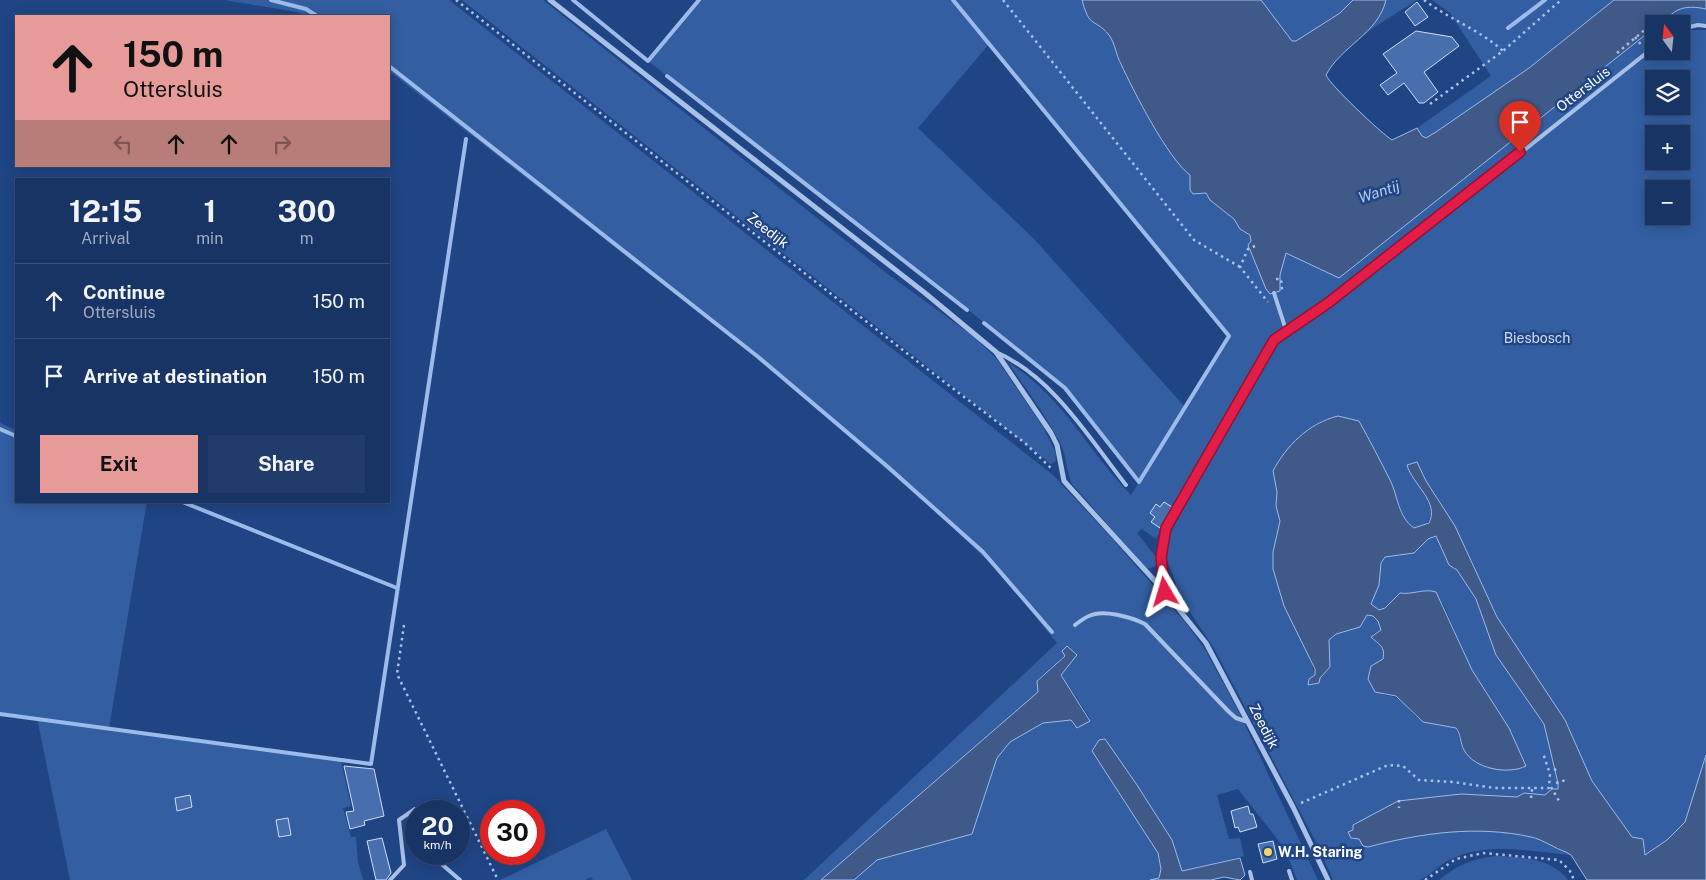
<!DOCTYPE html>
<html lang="en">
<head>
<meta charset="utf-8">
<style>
  :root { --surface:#183464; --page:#213c6a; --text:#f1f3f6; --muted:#9faabf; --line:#364f78; --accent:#e69b98 }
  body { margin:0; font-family:"Public Sans",sans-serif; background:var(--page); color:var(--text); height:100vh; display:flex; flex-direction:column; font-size:19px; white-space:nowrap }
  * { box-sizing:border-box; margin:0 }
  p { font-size:16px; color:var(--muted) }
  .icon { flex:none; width:28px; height:28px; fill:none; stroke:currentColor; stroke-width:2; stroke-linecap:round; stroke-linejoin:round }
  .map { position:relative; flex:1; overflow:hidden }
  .side { position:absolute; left:15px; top:178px; width:375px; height:325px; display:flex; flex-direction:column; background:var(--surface); border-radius:0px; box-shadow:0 2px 12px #0003,0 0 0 1px var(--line) }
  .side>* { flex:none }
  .guide { position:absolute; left:15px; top:15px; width:375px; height:152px; border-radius:0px; box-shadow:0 2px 12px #0003,0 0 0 1px var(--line); background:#e69b98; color:#111; overflow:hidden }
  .needle { width:32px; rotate:345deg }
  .controls { position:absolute; left:1645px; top:15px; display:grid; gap:10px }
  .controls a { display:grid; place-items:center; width:45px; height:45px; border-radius:0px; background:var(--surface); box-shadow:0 2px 12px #0003,0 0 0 1px var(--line); font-size:25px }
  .speed { position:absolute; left:405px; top:800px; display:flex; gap:10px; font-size:25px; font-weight:700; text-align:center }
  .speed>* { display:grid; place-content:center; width:65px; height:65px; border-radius:50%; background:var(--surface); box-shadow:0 2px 12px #0003,0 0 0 1px var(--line); line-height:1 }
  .speed small { font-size:12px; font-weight:400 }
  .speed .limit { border:8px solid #d22; background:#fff; color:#111 }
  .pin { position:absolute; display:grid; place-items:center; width:42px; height:42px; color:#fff; margin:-51px -21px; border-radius:50% 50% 50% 0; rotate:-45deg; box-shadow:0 0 5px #0007 }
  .pin .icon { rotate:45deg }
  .me { position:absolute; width:55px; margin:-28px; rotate:353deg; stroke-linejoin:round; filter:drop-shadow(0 0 4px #0008) }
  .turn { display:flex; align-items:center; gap:18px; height:105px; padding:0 25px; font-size:22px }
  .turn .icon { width:65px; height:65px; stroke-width:2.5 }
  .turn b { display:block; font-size:35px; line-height:42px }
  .lanes { display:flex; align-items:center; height:48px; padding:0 25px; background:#0003; justify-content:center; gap:25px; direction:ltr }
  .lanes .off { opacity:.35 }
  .eta { display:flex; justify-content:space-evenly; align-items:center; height:85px; text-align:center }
  .eta b { font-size:30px; font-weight:700; line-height:35px }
  .button { display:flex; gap:10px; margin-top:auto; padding:10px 25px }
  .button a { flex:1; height:58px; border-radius:0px; background:var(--accent); color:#111; font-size:20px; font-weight:700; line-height:58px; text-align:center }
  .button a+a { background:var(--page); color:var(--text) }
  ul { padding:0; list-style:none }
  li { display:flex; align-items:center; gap:15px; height:75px; padding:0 25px; border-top:1px solid var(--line) }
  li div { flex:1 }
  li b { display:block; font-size:19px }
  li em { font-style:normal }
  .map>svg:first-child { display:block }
</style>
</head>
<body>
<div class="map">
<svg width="1706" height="880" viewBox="0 0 1706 880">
  <rect width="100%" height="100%" fill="#204585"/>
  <g fill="#335ea2" fill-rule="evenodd">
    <polygon points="224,0 449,0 1053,475 1108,534 1186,623 1206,651 1239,712 1318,880 1297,880 1285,849 1238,789 1217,795 1229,839 1240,838 1244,856 1182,871 1172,840 1137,785 1105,739 1099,740 1092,751 1157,850 1161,869 1159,878 1150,880 854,880 877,860 972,834 997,758 1010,742 1043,723 1071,720 1074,726 1090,721 1090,718 1061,674 1076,655 1065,655 1037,680 1038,692 821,880 804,880 1057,643 997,570 941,516 757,358 389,71 389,16 306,16 297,12"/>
    <polygon points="462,0 543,0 885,272 973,336 996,358 1043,427 1055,451 1056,461 1051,464"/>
    <path d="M699 0H1417C1386 21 1344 41 1326 75 1328 83 1382 134 1392 140L1417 128 1491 76 1450 13 1432 0H1706V24L1689 25 1681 28V24H1654V51H1681V37L1690 34 1691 30H1706V880H1628L1632 837 1592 781 1497 618 1465 547 1408 470C1420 487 1450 522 1414 528L1407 523 1376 452 1326 419 1296 440 1277 492 1276 506 1280 521 1273 552V569L1284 606 1310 659 1315 675 1320 678 1330 667 1329 640 1336 634 1360 627 1367 615C1377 616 1380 621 1381 630L1373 634V639C1381 644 1385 649 1383 659L1371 666 1368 679 1384 695C1406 697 1404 710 1421 720 1431 726 1445 724 1456 728L1463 749 1525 766 1509 728 1472 670 1443 604 1429 590 1408 594 1400 593C1392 598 1380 620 1371 603L1379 585 1381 563 1385 557 1414 553 1428 539 1436 536 1449 565 1457 570 1476 599 1496 655 1544 724 1558 783 1559 789H1552L1545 795 1524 793 1518 797 1359 839 1368 847C1428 831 1517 818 1571 855 1532 852 1488 841 1451 859 1439 864 1431 876 1419 880H1333L1318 846 1215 650 1181 598 1167 560 1168 547 1170 534 1184 507 1274 346 1307 323 1303 315 1275 333 1238 393 1156 539 1142 529 1137 533 1156 557V566L1147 569 1072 484C1066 471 1067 456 1060 443 1046 415 1025 388 1008 362 1066 400 1086 449 1131 495L1139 482 1065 388 1048 372 648 61ZM989 44 1229 336 1185 407 1034 239 918 128ZM1654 79H1681V106H1654ZM1654 134H1681V161H1654ZM1654 189H1681V216H1654Z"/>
    <polygon points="0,423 16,430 16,501 147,501 109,728 341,761 351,806 343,808 351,837 356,837 358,862 363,880 70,880 37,718 0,713"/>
    <polygon points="606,829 632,880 593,880 591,877 585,880 500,880"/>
    <path d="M1497 856C1522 857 1552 858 1568 880H1439C1457 865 1474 858 1497 856Z"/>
  </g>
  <g fill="#3f5a89" stroke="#9bbbeb">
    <path d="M1082 0H1261L1292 41H1296L1340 13 1353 0H1386C1378 34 1341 46 1326 75 1329 84 1382 134 1392 140L1417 128 1422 136 1426 138 1436 132 1529 68 1614 0H1706V9C1697 7 1686 6 1678 10 1669 14 1664 24 1654 24V28L1339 278 1286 253 1280 275V291L1270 294 1266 289 1248 245 1251 241 1250 235 1240 229 1234 219 1210 200 1206 193 1193 194 1190 190V175C1168 159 1133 90 1121 64 1116 55 1115 43 1109 35 1094 17 1090 30 1082 0Z"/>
    <path d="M1338 416 1359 421C1370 441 1380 460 1390 480 1398 496 1398 517 1414 528L1429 523C1440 502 1412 484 1407 465L1417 462 1426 481 1455 526 1497 617 1565 720 1592 781 1632 837 1643 839 1645 855 1667 840 1685 822 1706 755V880H1587L1571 855 1566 852C1554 848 1544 840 1531 837 1477 825 1421 833 1368 847L1363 846 1359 839 1351 838 1348 832 1353 830V825L1398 801 1461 794 1517 797 1524 793 1545 795 1552 789H1558V783L1544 724 1496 655 1476 599 1457 570 1449 565 1436 536 1428 539 1414 553 1385 557 1381 563 1379 585 1371 604 1379 610 1385 608 1400 593C1413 595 1424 588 1436 592L1472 670 1509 728 1526 766C1508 775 1474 769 1464 750 1460 743 1461 734 1456 728L1423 722 1396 696 1375 692 1368 679 1371 666 1383 659C1386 646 1378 644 1371 637L1381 630 1378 621 1373 616 1367 615 1360 627 1336 634 1329 640 1330 667 1320 678 1319 683 1308 685 1309 679 1315 675V669L1284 606 1273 569V552L1280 521 1276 506 1277 492 1273 471C1286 446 1309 423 1338 416Z"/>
    <polygon points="1067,646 1077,655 1061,675 1090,721 1077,728 1071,720 1043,723 1010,742 997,758 972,834 877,860 854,880 821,880 1038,692 1037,681 1065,656 1062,651"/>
    <polygon points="1105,739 1137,785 1172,840 1182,871 1240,858 1245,875 1240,880 1224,877 1211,880 1150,880 1159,878 1161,869 1158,853 1092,751 1099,740"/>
  </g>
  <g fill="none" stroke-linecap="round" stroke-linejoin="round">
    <g stroke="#9bbbeb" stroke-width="4">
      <polyline points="271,0 306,9 317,16"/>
      <polyline points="573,0 648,61 699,0"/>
      <polyline points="953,0 1229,336 1139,482 1065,388 984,323"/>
      <polyline points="1508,28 1545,0"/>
      <polyline points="389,66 757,356 888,467 983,552 1052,632"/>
      <polyline points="667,76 967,310"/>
      <polyline points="0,429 16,436"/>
      <polyline points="180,501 397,588"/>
      <polyline points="0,714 371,764 466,139"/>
    </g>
  </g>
  <g fill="#486fad" stroke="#ccddf7">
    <polygon points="1417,2 1428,17 1415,26 1405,12"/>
    <polygon points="1416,31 1452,37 1459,46 1424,72 1438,92 1424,103 1419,103 1404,83 1388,95 1380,85 1397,73 1383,54"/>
    <polygon points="1164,502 1172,507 1160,528 1151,522 1155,517 1150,513 1156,504 1160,507"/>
    <polygon points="344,766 374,769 384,816 364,821 365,825 350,829 346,812 354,811"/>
    <polygon points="190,795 192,807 177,811 175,798"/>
    <polygon points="1248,806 1250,814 1253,814 1257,827 1240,832 1238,827 1235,828 1231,811"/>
    <polygon points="288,818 291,835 279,837 276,820"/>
    <polygon points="382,838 391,873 386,880 376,880 367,841"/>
    <polygon points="1273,841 1277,859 1263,863 1258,844"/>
  </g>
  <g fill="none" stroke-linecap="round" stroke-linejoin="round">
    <g stroke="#a8c1e9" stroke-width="2.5" stroke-dasharray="2.5 4" stroke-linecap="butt">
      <polyline points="456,0 918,362 1025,443 1052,469"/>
      <polyline points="1003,0 1194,240 1240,267"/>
      <path d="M1424 0C1449 19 1480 30 1503 51"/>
      <polyline points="1635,37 1642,46"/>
      <polyline points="1617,53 1653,23"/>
      <polyline points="1430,104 1503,51 1561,0"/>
      <polyline points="1255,246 1248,249 1240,267 1268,302"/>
      <polyline points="1276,279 1281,279 1282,290"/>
      <polyline points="404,625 397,674 498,880"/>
      <polyline points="1554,770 1559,768"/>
      <polyline points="1556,783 1566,780"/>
      <polyline points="1551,787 1559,801"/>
      <polyline points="1531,798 1532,789"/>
      <polyline points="1399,800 1399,808"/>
      <polyline points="1301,803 1388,765 1403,766 1419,780 1453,782 1495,788 1549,788 1550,774 1543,753"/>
      <polyline points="1425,880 1456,859 1483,853 1559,860 1570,871 1574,880"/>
    </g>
    <g stroke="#a8c1e9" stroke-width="4">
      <polyline points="1681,29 1698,25 1706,26"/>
      <polyline points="1441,216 1654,47"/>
      <polyline points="1274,293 1286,330"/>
      <path d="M996 352C1053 377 1089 438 1126 485"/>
      <path d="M1075 625C1079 622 1084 618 1089 616 1103 609 1131 617 1145 624L1229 712 1236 718 1248 722"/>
      <polyline points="430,854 460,880"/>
      <polyline points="1289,871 1292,880"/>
      <polyline points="1250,872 1252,880"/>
      <polyline points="390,880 404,865 399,820 415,809 416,814"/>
    </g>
    <g stroke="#a8c1e9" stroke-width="5">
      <polyline points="550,0 925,293 996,352 1051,433 1057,445 1064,481 1165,592 1206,643 1293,807 1328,880"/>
      <polyline points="1165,591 1161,557 1165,528 1274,340 1328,303 1441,216"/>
    </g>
  </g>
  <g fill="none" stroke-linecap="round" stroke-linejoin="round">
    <g stroke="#92132f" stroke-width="12">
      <polyline id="route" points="1165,592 1161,557 1166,528 1274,340 1328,303 1520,152"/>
    </g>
    <use href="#route" stroke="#e11d48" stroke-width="9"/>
  </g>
  <circle fill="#f7d768" stroke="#204585" stroke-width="2" cx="1268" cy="852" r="5"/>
  <g text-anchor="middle" stroke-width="5" stroke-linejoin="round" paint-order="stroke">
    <g font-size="14" fill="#fff" stroke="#204585">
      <text transform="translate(1583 89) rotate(-38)" y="5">Ottersluis</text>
      <text transform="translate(768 230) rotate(38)" y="5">Zeedijk</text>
      <text transform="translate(1264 726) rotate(63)" y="5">Zeedijk</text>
    </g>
    <g font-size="14" fill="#ccddf7" stroke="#204585">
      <text x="1537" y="343">Biesbosch</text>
    </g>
    <g font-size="14" font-weight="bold" fill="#fff" stroke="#204585" text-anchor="start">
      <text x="1278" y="857">W.H. Staring</text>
    </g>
    <g font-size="15" font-style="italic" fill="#b3cbf1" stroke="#204585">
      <text transform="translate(1379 192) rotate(-18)" y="5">Wantij</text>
    </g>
  </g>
</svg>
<div class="controls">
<a><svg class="needle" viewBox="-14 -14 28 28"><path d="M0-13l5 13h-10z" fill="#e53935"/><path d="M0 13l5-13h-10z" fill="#9faabf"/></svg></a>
<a><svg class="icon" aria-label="layers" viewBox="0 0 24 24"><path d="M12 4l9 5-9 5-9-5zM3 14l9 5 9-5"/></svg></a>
<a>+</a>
<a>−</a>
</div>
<div class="speed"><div>20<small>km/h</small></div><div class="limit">30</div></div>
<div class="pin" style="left:1520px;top:152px;background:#d93025"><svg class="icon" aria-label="arrive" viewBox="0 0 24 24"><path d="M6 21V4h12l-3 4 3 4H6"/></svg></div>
<svg class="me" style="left:1165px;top:592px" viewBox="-20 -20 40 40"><path d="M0-17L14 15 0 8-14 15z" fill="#e11d48" stroke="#fff" stroke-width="4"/></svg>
<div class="guide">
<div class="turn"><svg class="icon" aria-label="ahead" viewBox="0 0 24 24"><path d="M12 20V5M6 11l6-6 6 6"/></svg><div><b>150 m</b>Ottersluis</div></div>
<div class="lanes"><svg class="icon off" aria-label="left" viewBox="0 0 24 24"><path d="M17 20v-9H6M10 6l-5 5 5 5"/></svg><svg class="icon" aria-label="ahead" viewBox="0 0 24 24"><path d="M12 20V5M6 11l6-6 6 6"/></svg><svg class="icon" aria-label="ahead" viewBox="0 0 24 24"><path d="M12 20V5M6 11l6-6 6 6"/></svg><svg class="icon off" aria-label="right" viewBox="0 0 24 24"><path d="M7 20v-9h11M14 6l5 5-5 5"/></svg></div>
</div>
<section class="side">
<div class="eta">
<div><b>12:15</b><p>Arrival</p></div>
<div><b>1</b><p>min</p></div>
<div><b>300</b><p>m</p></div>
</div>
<ul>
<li><svg class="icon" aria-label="ahead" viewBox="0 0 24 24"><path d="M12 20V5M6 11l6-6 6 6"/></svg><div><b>Continue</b><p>Ottersluis</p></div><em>150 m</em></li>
<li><svg class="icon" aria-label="arrive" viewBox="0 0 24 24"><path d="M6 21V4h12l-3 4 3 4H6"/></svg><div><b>Arrive at destination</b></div><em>150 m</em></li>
</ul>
<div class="button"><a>Exit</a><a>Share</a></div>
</section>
</div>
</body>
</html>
